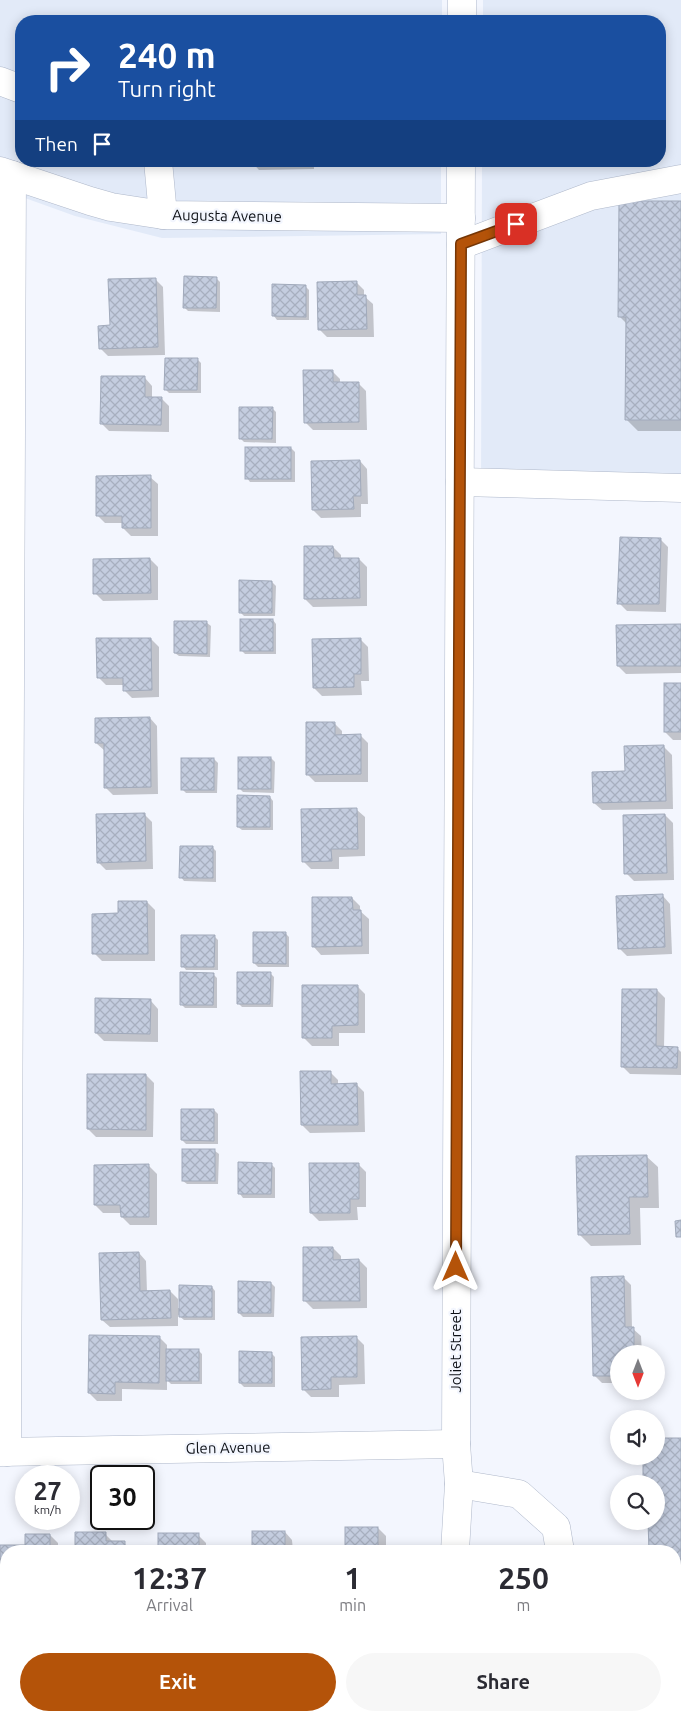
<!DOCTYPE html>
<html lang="en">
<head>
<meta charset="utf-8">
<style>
  :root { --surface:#fff; --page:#f7f7f7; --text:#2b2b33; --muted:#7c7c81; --accent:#b45309 }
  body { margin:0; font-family:Ubuntu,sans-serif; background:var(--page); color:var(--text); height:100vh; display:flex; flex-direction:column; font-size:19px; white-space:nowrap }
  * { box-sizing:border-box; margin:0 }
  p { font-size:16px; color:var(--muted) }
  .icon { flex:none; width:28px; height:28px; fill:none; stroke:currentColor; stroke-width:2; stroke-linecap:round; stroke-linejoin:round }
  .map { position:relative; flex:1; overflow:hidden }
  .panel { position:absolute; left:0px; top:1545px; width:681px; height:176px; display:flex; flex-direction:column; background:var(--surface); border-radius:20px 20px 0 0; box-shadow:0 2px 12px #0003 }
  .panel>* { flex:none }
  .hud { position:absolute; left:15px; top:15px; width:651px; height:152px; border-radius:20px; box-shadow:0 2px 12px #0003; background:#1a4fa0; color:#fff; overflow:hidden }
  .needle { width:32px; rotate:180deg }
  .controls { position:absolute; left:610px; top:1345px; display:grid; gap:10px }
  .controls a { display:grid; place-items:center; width:55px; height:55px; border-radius:50%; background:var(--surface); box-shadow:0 2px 12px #0003; font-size:25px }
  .speed { position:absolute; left:15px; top:1465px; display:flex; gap:10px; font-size:25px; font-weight:700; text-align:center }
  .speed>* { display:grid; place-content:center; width:65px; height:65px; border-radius:50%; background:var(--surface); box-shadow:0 2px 12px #0003; line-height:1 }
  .speed small { font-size:12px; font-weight:400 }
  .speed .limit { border:2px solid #111; border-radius:8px; background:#fff; color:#111 }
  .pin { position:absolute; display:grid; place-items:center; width:42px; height:42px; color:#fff; margin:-21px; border-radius:10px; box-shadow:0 2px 8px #0006 }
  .me { position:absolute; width:55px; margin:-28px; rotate:0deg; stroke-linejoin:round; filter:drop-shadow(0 0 4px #0008) }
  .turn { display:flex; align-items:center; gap:18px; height:105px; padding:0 20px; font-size:22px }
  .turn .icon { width:65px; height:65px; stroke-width:2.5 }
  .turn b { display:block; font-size:35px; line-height:42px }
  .then { display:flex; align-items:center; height:48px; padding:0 20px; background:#0003; gap:10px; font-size:19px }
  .eta { display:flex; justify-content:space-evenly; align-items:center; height:85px; text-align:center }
  .eta b { font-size:30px; font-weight:700; line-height:35px }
  .cta { display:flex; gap:10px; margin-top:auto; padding:10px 20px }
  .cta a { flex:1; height:58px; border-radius:30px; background:var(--accent); color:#fff; font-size:20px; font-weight:700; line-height:58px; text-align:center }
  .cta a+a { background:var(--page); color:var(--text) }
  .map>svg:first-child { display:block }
</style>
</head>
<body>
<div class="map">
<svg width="681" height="1721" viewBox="0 0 681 1721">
  <defs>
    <pattern id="building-cross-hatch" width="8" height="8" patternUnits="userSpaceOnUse" patternTransform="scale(1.25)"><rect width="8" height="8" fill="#c4cddf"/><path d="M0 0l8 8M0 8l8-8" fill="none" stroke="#a7afbf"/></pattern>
  </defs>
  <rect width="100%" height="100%" fill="#f3f6fe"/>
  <g fill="#e2eaf8">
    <polygon points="0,0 442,0 442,21 21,21 21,161 441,161 441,234 162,238 75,216 0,189"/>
    <polygon points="483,0 681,0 681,501 481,497 482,161 660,161 660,21 483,21"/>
    <polygon points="0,1671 6,1671 6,1715 430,1715 430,1721 0,1721"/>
  </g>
  <g fill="#0003">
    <polygon points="251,161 314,161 314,169 259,170"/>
    <polygon points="681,202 681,431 638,431 626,419 627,324 619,316"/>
    <polygon points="216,278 220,282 220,312 188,311 184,307"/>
    <polygon points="155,279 163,287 165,355 108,356 100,348 111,327"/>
    <polygon points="356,282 364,290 364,296 373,304 374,337 327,337 320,330"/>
    <polygon points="305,286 309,290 309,320 277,320 274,316"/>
    <polygon points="197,359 201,363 201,393 169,393 165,389"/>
    <polygon points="332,371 340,379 340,383 358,383 366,391 367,430 313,430 305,422"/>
    <polygon points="145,378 152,386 152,399 162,399 169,406 169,432 109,431 101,423"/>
    <polygon points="272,408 276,412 276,443 244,442 240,438"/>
    <polygon points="291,448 295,452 295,482 250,482 247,478"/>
    <polygon points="360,461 367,469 368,504 361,504 361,517 321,518 313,510"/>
    <polygon points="150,477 158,484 158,536 131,536 123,528 123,523 105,523 97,515"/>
    <polygon points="660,539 668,547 666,612 627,611 619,603"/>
    <polygon points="333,547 341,555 341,559 359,559 367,567 367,606 313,607 305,599"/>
    <polygon points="150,559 158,567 158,600 103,601 95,593"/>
    <polygon points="272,582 276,586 275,616 244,616 240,612"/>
    <polygon points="273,620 276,624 276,654 245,654 241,650"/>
    <polygon points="207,623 211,626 210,657 179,656 175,653"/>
    <polygon points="681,625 681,673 626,674 618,666"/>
    <polygon points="151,639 159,647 159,697 132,698 124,690 124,685 106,685 98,677"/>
    <polygon points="360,639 368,647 369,681 361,681 362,695 322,696 314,688"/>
    <polygon points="681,684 681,740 673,740 665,732"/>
    <polygon points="150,718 157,726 158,794 113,795 105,787 105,751 96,743"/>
    <polygon points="334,723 342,731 342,736 360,735 368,743 368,782 315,782 307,774"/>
    <polygon points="664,747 672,755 673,809 602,810 594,803 626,773"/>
    <polygon points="271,758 275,762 274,793 243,792 239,788"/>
    <polygon points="214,759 218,763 217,793 186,793 182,789"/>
    <polygon points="270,797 273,801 273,830 242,830 238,827"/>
    <polygon points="357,810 365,817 365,856 339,857 339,869 311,869 303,861"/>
    <polygon points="144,814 152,822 153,869 106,870 98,862"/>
    <polygon points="665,815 673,823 674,880 634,881 626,873"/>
    <polygon points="212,847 216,851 216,882 184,881 181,877"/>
    <polygon points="663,896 670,904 672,954 627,956 619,948"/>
    <polygon points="352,898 360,906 360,911 369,919 369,954 321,955 314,947"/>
    <polygon points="147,902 155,910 155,961 102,961 94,953 119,915"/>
    <polygon points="285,933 289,937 289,967 258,967 254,963"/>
    <polygon points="214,936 218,940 218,970 186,970 183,966"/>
    <polygon points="270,973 274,977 273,1007 242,1007 238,1003"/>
    <polygon points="213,974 217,978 217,1008 185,1008 181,1004"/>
    <polygon points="357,986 365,994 365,1033 339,1033 339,1046 312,1046 304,1038"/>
    <polygon points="657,990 665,998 664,1048 677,1048 681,1052 681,1075 630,1074 622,1066"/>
    <polygon points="151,1001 158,1009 158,1042 104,1041 96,1033"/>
    <polygon points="330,1072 338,1080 338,1085 356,1084 364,1092 365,1132 310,1133 302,1125"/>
    <polygon points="146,1075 154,1083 153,1137 96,1137 88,1129"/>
    <polygon points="214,1110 218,1114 218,1144 186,1144 182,1140"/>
    <polygon points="215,1151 219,1154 218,1184 187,1184 183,1181"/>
    <polygon points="646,1156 658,1167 659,1208 640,1208 641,1245 591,1246 579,1234"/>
    <polygon points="271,1164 275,1168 275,1198 243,1198 240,1194"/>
    <polygon points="358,1164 366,1172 366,1207 357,1207 358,1220 319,1221 311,1213"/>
    <polygon points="149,1166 157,1174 157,1225 130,1225 122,1217 122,1213 103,1213 95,1205"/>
    <polygon points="333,1248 341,1256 341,1261 359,1260 367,1268 367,1308 313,1309 305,1301"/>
    <polygon points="139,1253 146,1261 147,1292 170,1291 178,1299 178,1308 180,1308 212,1287 215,1291 215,1320 184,1320 178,1315 178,1326 110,1327 102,1320"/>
    <polygon points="623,1277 631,1285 632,1328 641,1336 642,1354 619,1354 619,1383 602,1383 594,1375"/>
    <polygon points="271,1283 275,1287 274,1317 243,1317 239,1313"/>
    <polygon points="159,1337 167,1345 167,1350 199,1351 202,1354 202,1384 171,1384 167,1380 167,1390 122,1389 122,1401 97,1401 89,1393"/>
    <polygon points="356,1337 364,1345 365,1384 339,1385 339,1397 311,1397 303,1389"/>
    <polygon points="271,1353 275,1357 275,1387 244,1387 240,1383"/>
    <polygon points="681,1439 681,1721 655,1721 655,1718 622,1719 618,1715 675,1715 675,1551 650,1551 649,1522 656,1521 656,1456"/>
    <polygon points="346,1528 378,1528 386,1536 386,1551 347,1551"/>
    <polygon points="253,1532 285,1532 292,1540 293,1551 253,1551"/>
    <polygon points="76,1534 105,1534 113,1542 124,1543 132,1551 76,1551"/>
    <polygon points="50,1535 58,1543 58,1551 6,1551 6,1600 0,1600 0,1546 26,1547"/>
    <polygon points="159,1535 198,1535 206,1543 206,1551 159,1551"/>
    <rect x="0" y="1617" width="6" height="31"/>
  </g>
  <g fill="url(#building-cross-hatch)" stroke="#a1aabb">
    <polygon points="619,201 681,201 681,420 625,420 626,317 618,317"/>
    <polygon points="184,276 217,277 216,308 183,308"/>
    <polygon points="156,278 158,347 99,349 98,326 110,325 108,279"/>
    <polygon points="357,281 357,295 366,295 367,329 318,330 317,282"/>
    <polygon points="272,284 306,285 306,317 272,316"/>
    <polygon points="165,358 198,358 197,390 164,390"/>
    <polygon points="303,370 333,370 333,382 359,382 359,422 304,423"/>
    <polygon points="101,376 145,376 145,397 162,397 161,425 100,424"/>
    <polygon points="239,407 273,407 272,439 239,439"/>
    <rect x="245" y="447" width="46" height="32"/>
    <polygon points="360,460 361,496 353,496 354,509 312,510 311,461"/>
    <polygon points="151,475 151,528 122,528 122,516 96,516 96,476"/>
    <polygon points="620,537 661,538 659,604 617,604"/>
    <polygon points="304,546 333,546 334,558 359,558 360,598 304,599"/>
    <polygon points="150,558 151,593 93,594 93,559"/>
    <polygon points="239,580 272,581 272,613 239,613"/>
    <rect x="240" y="619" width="33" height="32"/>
    <polygon points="174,621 207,621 207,654 174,653"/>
    <polygon points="681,624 681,666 617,666 616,625"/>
    <polygon points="96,638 151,638 152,690 123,691 123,678 97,678"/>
    <polygon points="361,638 361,674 354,674 354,687 313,688 312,639"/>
    <rect x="664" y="683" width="17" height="49"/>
    <polygon points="150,717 151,787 104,788 104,743 95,743 95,718"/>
    <polygon points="306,722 335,722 335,735 361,734 361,774 306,775"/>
    <polygon points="664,745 666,801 593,803 592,772 625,771 624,746"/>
    <rect x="238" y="757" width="33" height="32"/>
    <rect x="181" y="758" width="33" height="32"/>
    <polygon points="237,795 270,796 270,827 237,827"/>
    <polygon points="357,808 358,849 331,849 332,861 302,862 301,809"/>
    <polygon points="145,813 146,861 97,863 96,814"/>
    <polygon points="665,814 667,873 624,874 623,815"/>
    <polygon points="180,846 213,846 213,878 179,878"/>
    <polygon points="663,894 665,947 618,949 616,896"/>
    <polygon points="312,897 352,897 353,910 361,910 362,946 312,947"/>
    <polygon points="118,901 147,901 148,954 92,954 92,914 118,913"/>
    <polygon points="253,932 286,932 286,964 253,963"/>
    <polygon points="181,935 215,935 214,967 181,967"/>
    <polygon points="180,972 214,973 213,1005 180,1005"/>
    <polygon points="237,972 271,972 270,1004 237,1004"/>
    <polygon points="302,985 358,985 358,1025 332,1026 332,1038 302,1038"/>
    <polygon points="622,989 657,989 656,1046 678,1047 677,1068 621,1067"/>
    <polygon points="95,998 151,999 150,1034 95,1033"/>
    <polygon points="300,1071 331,1071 331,1084 357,1083 358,1125 301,1125"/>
    <polygon points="87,1074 146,1074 146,1130 87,1129"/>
    <polygon points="181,1109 214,1109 214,1141 181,1140"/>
    <rect x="182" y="1149" width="33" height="32"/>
    <polygon points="647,1155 648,1197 629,1197 630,1234 578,1235 576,1156"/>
    <polygon points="238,1162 272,1163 271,1194 238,1194"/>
    <polygon points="309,1163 359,1163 359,1199 350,1199 350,1213 310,1213"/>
    <polygon points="149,1164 149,1217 121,1217 120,1205 94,1205 94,1165"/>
    <polygon points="681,1220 681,1237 676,1237 675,1221"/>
    <polygon points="303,1247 333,1247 333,1260 359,1259 360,1301 303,1301"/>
    <polygon points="139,1252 140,1291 170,1290 171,1318 101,1320 99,1253"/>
    <polygon points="624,1276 625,1327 634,1327 634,1353 619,1354 619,1376 593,1376 591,1277"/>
    <polygon points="238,1281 271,1282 271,1313 238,1313"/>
    <polygon points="179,1285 212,1286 212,1317 179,1317"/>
    <polygon points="89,1335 160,1336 159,1383 115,1382 115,1394 88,1393"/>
    <polygon points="357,1336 357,1377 331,1377 331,1389 302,1390 301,1337"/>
    <rect x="166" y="1349" width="33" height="32"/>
    <polygon points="239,1351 272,1352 272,1383 239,1383"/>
    <polygon points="656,1438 681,1438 681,1721 654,1721 654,1715 675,1715 675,1551 649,1551 648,1521 656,1521 656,1484 643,1484 643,1459 641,1456 656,1456"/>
    <rect x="345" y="1527" width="33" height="24"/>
    <rect x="252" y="1531" width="33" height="20"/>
    <polygon points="75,1532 106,1532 106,1541 125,1541 125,1551 75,1551"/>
    <rect x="158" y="1533" width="41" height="18"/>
    <polygon points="25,1534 50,1534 50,1551 6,1551 6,1593 0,1593 0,1545 25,1545"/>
    <rect x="0" y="1615" width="6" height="30"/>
  </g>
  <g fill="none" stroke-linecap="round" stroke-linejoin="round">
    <g stroke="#afb8ca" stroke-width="29">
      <g id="minor">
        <polyline points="462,21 462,0"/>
        <polyline points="0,81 21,89"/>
        <polyline points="158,161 163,215"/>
        <polyline points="0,171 90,201 111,207 163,215 461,218"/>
        <polyline points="461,245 591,196 681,179"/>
        <polyline points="460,482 681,488"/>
        <polyline points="0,1452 456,1444"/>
        <polyline points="7,1452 12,175"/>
        <polyline points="459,1484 519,1494 556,1527 560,1551"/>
        <polyline points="455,1551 459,1484 456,1444 461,161"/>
        <polyline points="572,1715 572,1721"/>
        <polyline points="449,1721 449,1715"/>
      </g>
    </g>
    <use href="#minor" stroke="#fff" stroke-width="28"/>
  </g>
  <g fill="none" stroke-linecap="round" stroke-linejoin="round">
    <g stroke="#753606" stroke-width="12">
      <polyline id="route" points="456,1267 461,244 516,224"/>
    </g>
    <use href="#route" stroke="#b45309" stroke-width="9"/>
  </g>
  <g text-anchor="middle" stroke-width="4.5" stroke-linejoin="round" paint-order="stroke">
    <g font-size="15" fill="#0d1016" stroke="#f3f6fe">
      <text transform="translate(227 216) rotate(1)" y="5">Augusta Avenue</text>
      <text transform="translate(456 1351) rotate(-90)" y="5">Joliet Street</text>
      <text transform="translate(228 1448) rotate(-1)" y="5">Glen Avenue</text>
    </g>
  </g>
</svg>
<div class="controls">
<a><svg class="needle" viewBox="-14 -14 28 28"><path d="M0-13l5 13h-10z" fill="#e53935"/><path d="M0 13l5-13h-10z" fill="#7c7c81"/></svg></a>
<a><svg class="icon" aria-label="sound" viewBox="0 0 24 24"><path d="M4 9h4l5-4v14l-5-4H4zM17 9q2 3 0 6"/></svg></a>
<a><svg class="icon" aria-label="search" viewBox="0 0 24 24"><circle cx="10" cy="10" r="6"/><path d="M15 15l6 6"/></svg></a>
</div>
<div class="speed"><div>27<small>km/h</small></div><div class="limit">30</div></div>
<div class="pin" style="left:516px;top:224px;background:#d93025"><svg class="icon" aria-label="arrive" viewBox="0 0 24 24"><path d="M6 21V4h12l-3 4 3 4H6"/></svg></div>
<svg class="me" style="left:456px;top:1267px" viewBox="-20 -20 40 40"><path d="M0-17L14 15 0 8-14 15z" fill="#b45309" stroke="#fff" stroke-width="4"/></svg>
<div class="hud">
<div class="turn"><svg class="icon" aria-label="right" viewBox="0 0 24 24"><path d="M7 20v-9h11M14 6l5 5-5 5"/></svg><div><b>240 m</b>Turn right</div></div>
<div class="then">Then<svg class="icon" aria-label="arrive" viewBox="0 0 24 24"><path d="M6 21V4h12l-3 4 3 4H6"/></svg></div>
</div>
<section class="panel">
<div class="eta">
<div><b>12:37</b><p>Arrival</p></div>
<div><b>1</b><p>min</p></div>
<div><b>250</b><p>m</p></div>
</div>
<div class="cta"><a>Exit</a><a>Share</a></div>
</section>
</div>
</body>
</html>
